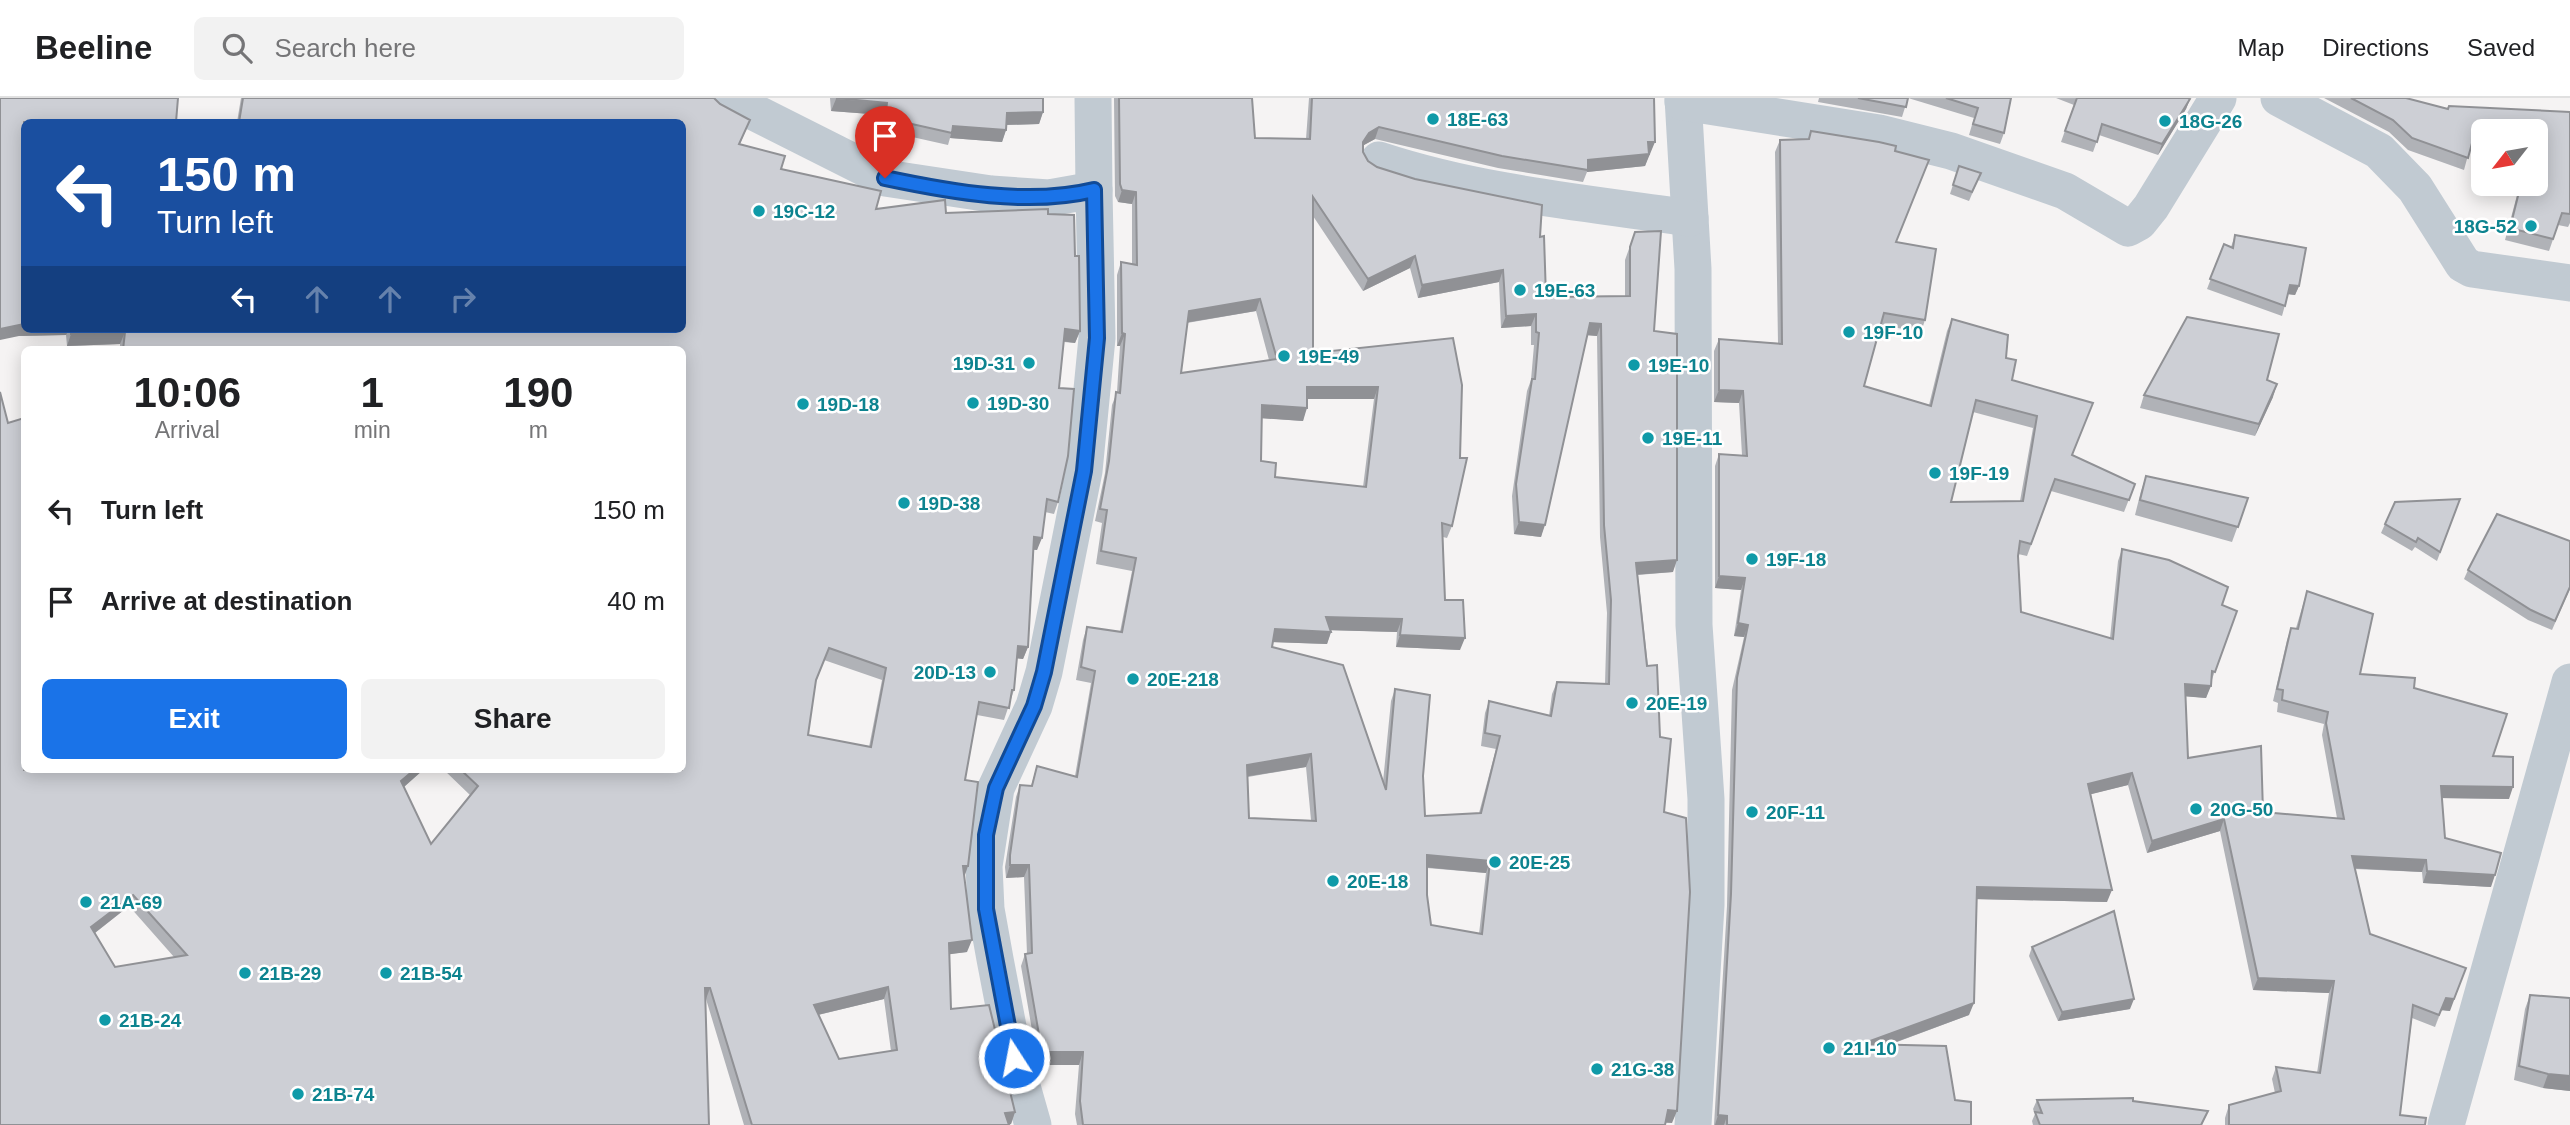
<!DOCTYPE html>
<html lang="en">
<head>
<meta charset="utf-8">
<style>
  :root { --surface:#fff; --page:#f2f2f2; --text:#202124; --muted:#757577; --line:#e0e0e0; --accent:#1a73e8 }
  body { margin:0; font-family:Arial,sans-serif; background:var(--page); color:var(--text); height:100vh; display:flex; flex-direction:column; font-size:26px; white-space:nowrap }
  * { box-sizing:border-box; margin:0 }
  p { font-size:23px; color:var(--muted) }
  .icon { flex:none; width:38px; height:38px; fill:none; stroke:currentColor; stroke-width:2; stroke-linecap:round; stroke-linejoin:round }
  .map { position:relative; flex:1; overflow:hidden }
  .sheet { position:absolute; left:21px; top:248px; width:665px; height:427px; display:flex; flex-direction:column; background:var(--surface); border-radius:10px; box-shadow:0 4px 18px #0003 }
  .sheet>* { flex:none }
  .top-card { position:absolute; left:21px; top:21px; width:665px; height:214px; border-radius:10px; box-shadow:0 4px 18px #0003; background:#1a4fa0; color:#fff; overflow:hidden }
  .needle { width:46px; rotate:239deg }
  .tools { position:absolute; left:2471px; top:21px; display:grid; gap:14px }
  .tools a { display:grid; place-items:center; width:77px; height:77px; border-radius:10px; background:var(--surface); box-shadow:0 4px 18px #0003; font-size:35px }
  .pin { position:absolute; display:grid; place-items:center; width:60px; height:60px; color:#fff; margin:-72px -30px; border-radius:50% 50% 50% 0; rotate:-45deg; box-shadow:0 0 7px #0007 }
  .pin .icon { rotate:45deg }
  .me { position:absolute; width:77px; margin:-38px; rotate:349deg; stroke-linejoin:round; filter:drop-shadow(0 0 5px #0008) }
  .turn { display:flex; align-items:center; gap:24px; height:147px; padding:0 21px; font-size:32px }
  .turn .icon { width:91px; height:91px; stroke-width:2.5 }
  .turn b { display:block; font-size:49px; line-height:60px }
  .lanes { display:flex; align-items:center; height:66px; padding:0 21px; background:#0003; justify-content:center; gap:35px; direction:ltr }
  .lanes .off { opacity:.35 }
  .eta { display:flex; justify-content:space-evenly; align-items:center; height:119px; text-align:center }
  .eta b { font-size:42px; font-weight:700; line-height:49px }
  .button { display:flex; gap:14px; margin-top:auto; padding:14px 21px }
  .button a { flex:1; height:80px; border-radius:10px; background:var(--accent); color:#fff; font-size:28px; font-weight:700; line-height:80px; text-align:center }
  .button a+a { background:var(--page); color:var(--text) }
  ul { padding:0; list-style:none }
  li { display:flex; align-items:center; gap:21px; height:91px; padding:0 21px }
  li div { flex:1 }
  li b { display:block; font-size:26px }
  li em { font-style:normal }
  header { display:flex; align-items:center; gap:42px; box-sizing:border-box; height:98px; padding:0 35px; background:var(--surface); border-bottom:2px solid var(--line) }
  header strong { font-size:33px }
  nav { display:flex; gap:38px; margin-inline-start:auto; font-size:24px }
  .search { width:490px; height:63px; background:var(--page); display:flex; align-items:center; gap:18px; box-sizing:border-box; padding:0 24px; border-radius:10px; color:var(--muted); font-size:26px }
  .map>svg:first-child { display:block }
</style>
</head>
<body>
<header>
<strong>Beeline</strong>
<div class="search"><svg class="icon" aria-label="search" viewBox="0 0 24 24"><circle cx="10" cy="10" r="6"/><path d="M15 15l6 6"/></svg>Search here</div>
<nav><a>Map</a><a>Directions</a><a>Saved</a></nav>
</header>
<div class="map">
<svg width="2570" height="1027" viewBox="0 0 2570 1027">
  <rect width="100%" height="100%" fill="#f5f3f3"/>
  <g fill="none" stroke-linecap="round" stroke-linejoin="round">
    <g stroke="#c1cad2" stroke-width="37">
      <polyline points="726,0 885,80 991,96 1049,100 1094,92 1097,240 1084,373 1044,574 1034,608 996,690 984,768 986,811 995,861 1014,960 1033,1027"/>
      <polyline points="1093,0 1094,92"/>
      <polyline points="1683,0 1693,171 1694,527 1706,701 1706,807 1693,1027"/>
      <polyline points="2279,0 2379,53 2415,90 2463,166 2472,171 2570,185"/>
      <polyline points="1683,4 1879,35 1951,53 2065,93 2128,130 2139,124 2151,109 2218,0"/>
      <path d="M1379 62C1479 95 1586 105 1690 120"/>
      <polyline points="2446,1027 2570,584"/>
    </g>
  </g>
  <g fill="#b0b2b7" fill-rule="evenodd">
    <path d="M241 0H714L720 6 750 22 740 46 781 71 876 111 946 115 1048 116 1075 158 1080 233 1075 245 1064 244 1059 290 1058 404 1054 416 1045 414 1037 452H1034L1028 549 1023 561 1017 560 1014 592 1004 622 977 617 965 682 964 778 967 854 949 856 951 911 1015 1014 1011 1026 1009 1027H744L706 901 0 1027 24 672H423L404 689 431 746 470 697 444 672H682V252H120V246L67 248 66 237 19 238 24 231H682V24H237ZM824 562 882 582 869 649 808 637 816 584ZM129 808 174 859 115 869 95 835ZM884 901 891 953 839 961 818 917Z"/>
    <polygon points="830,0 1043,0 1043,14 1039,26 1006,27 1006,32 1002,44 950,40 948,47 881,32 883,17 831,13"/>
    <path d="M1114 0H1252L1255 40 1306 41 1309 0H1654L1650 56H1649L1645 68 1587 74 1583 84 1498 70 1375 41 1364 47 1363 54 1368 63 1377 69 1540 139 1546 199 1625 198V162L1635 134 1654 233 1673 474 1638 477 1664 714 1672 1025H1666L1665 1027H1077L1075 1016 1079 967H1038L1021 868 1025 856H1027L1024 779 1006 780 1005 769 1016 699 1020 687 1031 688 1037 668 1075 678 1091 585 1076 582 1083 542 1087 529 1120 534 1132 473 1096 466 1102 425 1095 423 1105 375 1112 307 1117 294 1120 248H1117V177L1121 164 1132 166V106L1118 104 1115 98ZM1313 118 1363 193 1410 170 1418 200 1499 184 1501 230 1531 228V247H1534L1531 282 1527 293 1512 398 1514 436 1541 439 1587 237 1597 238 1600 439 1607 515 1605 586 1557 584 1552 596 1549 618 1489 603 1485 615 1481 648 1496 651 1479 715 1425 718 1423 678 1395 591 1391 603 1383 684 1272 549 1273 544 1327 546 1331 534V532L1397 534 1396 549 1460 552 1445 502 1443 439 1447 440 1452 428 1453 240 1313 255ZM1256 213 1269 262 1181 275 1187 225ZM1307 301H1374L1363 389 1275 379 1261 363 1262 320 1303 323ZM1306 669 1311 722 1249 720 1248 679ZM1427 770 1486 775 1479 836 1431 827 1427 797Z"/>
    <polygon points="1819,0 1908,0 1902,19 1818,4"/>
    <polygon points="1908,0 2011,0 2004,35 2000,46 1969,37 1974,20"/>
    <polygon points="2056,0 2188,0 2190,1 2186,11 2158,57 2099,37 2093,54 2061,44 2074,7"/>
    <polygon points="2324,0 2406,0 2447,11 2449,8 2570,14 2570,125 2568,129 2558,127 2549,153 2505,142 2520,86 2536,86 2536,33 2483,33 2483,48 2471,46 2464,72 2408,52 2389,34"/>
    <path d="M1811 33 1895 53 1896 144 1925 222 1921 234 1880 227 1864 288 1929 307 1947 233 1952 221 2006 260 2012 282 2073 357 2135 386 2124 414 2051 393 2027 458 2018 456 2021 514 2110 540 2118 463 2122 451 2222 507 2237 513 2211 584 2206 600 2185 598 2188 660 2263 714 2337 720 2322 637 2324 626 2277 614 2278 605 2273 603 2287 542 2291 530H2296L2307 493 2360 576 2414 590 2493 658 2509 701 2442 700 2445 740 2491 789 2423 785 2422 774 2355 771 2370 836 2450 913 2441 912 2435 929 2412 920 2400 1017 2425 1027H2225V1020L2229 1007 2275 995 2272 981 2276 969 2317 975 2329 895 2253 892 2220 733 2147 755 2128 687 2091 696 2107 804 1976 801 1969 917 1889 947 1955 1002 1971 1027H1714L1727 808 1732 592 1744 539 1734 538 1741 492 1715 490V368L1719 356 1742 357 1739 305 1714 304V253L1719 241 1778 245 1775 54 1780 42 1808 41ZM1973 314 2033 330 2020 403 1951 404Z"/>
    <polygon points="1959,68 1981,75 1969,103 1950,96"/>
    <polygon points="2235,137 2299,188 2295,197 2288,196 2282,218 2207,191 2224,146 2231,149"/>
    <polygon points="2267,282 2273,299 2255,338 2140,310 2144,297"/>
    <polygon points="2146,378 2248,400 2232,444 2135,417 2141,393"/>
    <polygon points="2460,401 2437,463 2415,449 2412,453 2381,435 2385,426"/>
    <polygon points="2468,472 2570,491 2552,532 2528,522 2464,481"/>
    <polygon points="2032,849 2130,911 2058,923 2029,858"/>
    <polygon points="2530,897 2570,993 2543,990 2514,982 2525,911"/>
    <polygon points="2037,1002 2133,1003 2208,1013 2202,1027 2033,1027 2032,1023 2035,1016 2033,1011"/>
  </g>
  <g fill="#909195">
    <polygon points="836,1 887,5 883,17 831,13"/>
    <polygon points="2190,1 2186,11 2158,57 2162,46"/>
    <polygon points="1043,14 1039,26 1003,27 1007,15"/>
    <polygon points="953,28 1006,32 1002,44 950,40"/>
    <polygon points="1379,29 1375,41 1364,47 1359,57 1363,44 1369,35"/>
    <polygon points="1648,44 1655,44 1645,68 1587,74 1588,62"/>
    <polygon points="1122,92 1136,94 1132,106 1118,104"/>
    <polygon points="1415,158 1410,170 1363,193 1368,181"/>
    <polygon points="1503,172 1499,184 1418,200 1422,187"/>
    <polygon points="2290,187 2299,188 2295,197 2287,196"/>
    <polygon points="1260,201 1256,213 1184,225 1189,213"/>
    <polygon points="1536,216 1531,228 1501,230 1506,218"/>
    <polygon points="1590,225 1601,226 1597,238 1585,237"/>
    <polygon points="24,226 24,231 69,231 66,237 19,238 0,242 0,231"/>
    <polygon points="1065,231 1080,233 1075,245 1061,243"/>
    <polygon points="125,234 120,246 67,248 71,236"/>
    <polygon points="1122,235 1125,236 1120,248 1117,248"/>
    <polygon points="2277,286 2273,299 2255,338 2259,326"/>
    <polygon points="1307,289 1378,289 1374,301 1302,301"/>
    <polygon points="1719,292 1743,293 1739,305 1714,304"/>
    <polygon points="1262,307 1307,310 1303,323 1258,320"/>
    <polygon points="1519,424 1545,427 1541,439 1514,436"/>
    <polygon points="1034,439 1042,440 1037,452 1030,451"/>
    <polygon points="1677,462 1673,474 1632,477 1636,465"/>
    <polygon points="1719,478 1745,480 1741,492 1715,490"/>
    <polygon points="1326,519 1402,521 1397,534 1322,532"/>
    <polygon points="1738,525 1748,527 1744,539 1734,538"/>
    <polygon points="1275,531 1331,534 1327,546 1270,544"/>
    <polygon points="1400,537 1465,540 1460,552 1396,549"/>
    <polygon points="1018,548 1028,549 1023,561 1014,560"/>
    <polygon points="2185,586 2211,588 2206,600 2181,598"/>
    <polygon points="1311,656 1306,669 1243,679 1247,667"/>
    <polygon points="414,672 423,672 397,695 401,683"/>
    <polygon points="2132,675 2128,687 2084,698 2088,686"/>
    <polygon points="2441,688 2513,689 2509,701 2437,700"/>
    <polygon points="2224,721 2220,733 2147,755 2152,743"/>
    <polygon points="1427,757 1490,763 1486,775 1422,769"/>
    <polygon points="2352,758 2426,762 2422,774 2348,770"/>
    <polygon points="1010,767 1029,767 1024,779 1006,780"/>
    <polygon points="963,768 968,768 964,780"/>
    <polygon points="2427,773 2495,777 2491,789 2423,785"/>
    <polygon points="1977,789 2112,792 2107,804 1972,801"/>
    <polygon points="133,797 129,808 87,841 91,829"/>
    <polygon points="972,842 967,854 944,857 949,845"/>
    <polygon points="2466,870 2450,913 2441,912 2435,929 2446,900"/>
    <polygon points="2258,880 2334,883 2329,895 2253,892"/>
    <polygon points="888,889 884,901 809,919 814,907"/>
    <polygon points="705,890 710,890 706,901"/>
    <polygon points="2134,901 2130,911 2058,923 2062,914"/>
    <polygon points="1974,905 1969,917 1858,958 1862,946"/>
    <polygon points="1042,954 1083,954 1079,967 1038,967"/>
    <polygon points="2548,976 2570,978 2570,993 2543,990"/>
    <polygon points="1668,1012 1677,1013 1672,1025 1664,1024"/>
    <polygon points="1015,1014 1011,1026 1001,1027 1005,1015"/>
    <polygon points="1718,1017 1727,1018 1724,1027 1715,1027"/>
  </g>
  <g fill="#cdcfd5" stroke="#909195" stroke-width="2" fill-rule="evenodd">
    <polygon points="0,0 178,0 176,24 24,24 24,226 0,231"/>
    <path d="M243 0H714L720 6 750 22 739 46 785 58 781 71 881 93 876 111 945 102 946 115 1048 111V116L1074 117 1075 158H1079L1080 227V233L1065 231 1059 290 1074 291 1068 358 1058 404 1047 401 1042 440 1034 439 1028 549 1018 548 1014 592H1012L1009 610 979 604 965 682 978 684 968 768H963L972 842 949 845 951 911 989 907 1015 1014 1005 1015 1009 1027H752L710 890H705L709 1027H0V294L8 325 24 320V672H414L401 683 431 746 478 688 461 672H682V252H123L125 234 71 236V231H682V24H239ZM829 550 886 570 871 649 808 637 816 582ZM133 797 187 857 115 869 91 829ZM888 889 897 952 839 961 814 907Z"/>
    <polygon points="836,0 1043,0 1043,14 1007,15 1006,32 953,28 952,35 885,20 887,5"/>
    <path d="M1119 0H1252L1255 40 1310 41 1312 0H1654L1655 44H1648L1649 56 1588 62V72L1502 58 1379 29 1369 35 1363 44V54L1368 63 1377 69 1415 81 1542 107 1540 139 1544 138 1546 199 1630 198V149L1635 134 1661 133 1654 233 1677 236V462L1636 465 1647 568 1657 567 1660 639 1671 641 1664 714 1686 720 1690 794 1677 1013 1668 1012 1665 1027H1083L1080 1003 1083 954H1042L1025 856 1032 855 1029 767H1010V757L1020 687 1032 688 1037 668 1077 679 1095 573 1081 569 1087 529 1122 534 1136 460 1101 453 1107 412 1100 411 1109 363 1116 294 1120 295 1125 236 1122 235 1121 164 1137 167 1136 94 1122 92 1120 86ZM1313 99 1368 181 1415 158 1422 187 1503 172 1506 218 1536 216V234L1539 235 1535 281H1532L1516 386 1519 424 1545 427 1590 225 1601 226 1604 427 1611 502 1609 586 1557 584 1551 618 1489 603 1485 635 1500 638 1481 715 1425 718 1423 678 1430 597 1395 591 1386 692 1343 567 1272 549 1275 531 1331 534 1326 519 1402 521 1400 537 1465 540 1463 502H1445L1442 425 1452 428 1467 360H1460L1462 287 1453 240 1313 255ZM1260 201 1277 261 1181 275 1189 213ZM1307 289H1378L1366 389 1275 379 1276 365 1261 363 1262 307 1307 310ZM1311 656 1316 723 1249 720 1247 667ZM1427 757 1490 763 1482 836 1431 827 1427 797Z"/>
    <polygon points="1858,0 1908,0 1906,9"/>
    <polygon points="1946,0 2011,0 2004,35 1973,26 1978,10"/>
    <polygon points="2077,0 2188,0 2190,1 2162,46 2102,26 2097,44 2065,33"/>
    <polygon points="2351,0 2406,0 2448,11 2449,8 2570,14 2570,116 2562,115 2553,141 2510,130 2521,86 2536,86 2536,33 2483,33 2483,35 2475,34 2468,60 2412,40 2393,22"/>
    <path d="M1811 33 1879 44 1896 48 1895 53 1929 62 1896 144 1936 151 1925 222 1884 215 1864 288 1931 308 1952 221 2008 237 2006 260 2016 262 2012 282 2093 305 2072 357 2135 386 2129 402 2055 381 2031 446 2020 443 2018 458 2021 514 2113 541 2122 451 2169 462 2228 489 2222 507 2237 513 2215 574 2212 573 2211 588 2185 586 2188 660 2261 648 2263 714 2344 721 2326 625 2328 614 2282 602 2283 592 2277 591 2291 530 2298 531 2307 493 2373 516 2360 576 2415 580 2414 590 2507 616 2493 658 2513 659V689L2441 688 2445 740 2501 755 2495 777 2427 773 2426 762 2352 758 2370 836 2466 870 2454 901 2446 900 2439 917 2413 907 2400 1017 2426 1020 2425 1027H2229V1007L2281 993 2276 969 2320 975 2334 883 2258 880 2224 721 2152 743 2132 675 2088 686 2112 792 1977 789 1974 905 1862 946 1946 948 1955 1002 1971 1004V1027H1727V1018L1718 1017 1731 796 1737 580 1748 527 1738 525 1745 480 1719 478V356L1747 358 1743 293 1719 292V241L1782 246 1780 42 1809 41ZM1976 302 2037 318 2023 403 1951 404Z"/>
    <polygon points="1959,68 1981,75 1972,94 1953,87"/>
    <polygon points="2235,137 2306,150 2299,188 2290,187 2285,208 2210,181 2224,146 2233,150"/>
    <polygon points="2187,219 2279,236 2267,282 2277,286 2259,326 2144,297"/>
    <polygon points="2146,378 2248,400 2238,429 2140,402"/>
    <polygon points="2460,401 2440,454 2418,440 2416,444 2385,426 2395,404"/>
    <polygon points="2497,416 2570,443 2570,489 2555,523 2531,512 2468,472"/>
    <polygon points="2114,813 2134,901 2062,914 2032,849"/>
    <polygon points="2530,897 2570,900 2570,978 2548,976 2519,968"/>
    <polygon points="2133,1000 2133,1003 2208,1013 2201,1027 2040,1027 2035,1014 2042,1015 2037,1002"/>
  </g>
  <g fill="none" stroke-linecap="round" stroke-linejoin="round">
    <g stroke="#114b97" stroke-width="18">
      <path id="route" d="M885 80C951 94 1029 108 1094 92L1097 240 1084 373 1044 574 1034 608 996 690 986 737V811L1014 960"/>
    </g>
    <use href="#route" stroke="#1a73e8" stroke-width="12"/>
  </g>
  <g fill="#0f9aa8" stroke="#fff" stroke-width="2.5">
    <circle cx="1433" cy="21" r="7"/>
    <circle cx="2165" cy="23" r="7"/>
    <circle cx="759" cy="113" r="7"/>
    <circle cx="2531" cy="128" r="7"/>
    <circle cx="1520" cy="192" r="7"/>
    <circle cx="1849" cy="234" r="7"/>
    <circle cx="1284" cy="258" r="7"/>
    <circle cx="1029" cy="265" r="7"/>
    <circle cx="1634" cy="267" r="7"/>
    <circle cx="973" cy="305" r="7"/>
    <circle cx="803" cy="306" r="7"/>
    <circle cx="1648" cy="340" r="7"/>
    <circle cx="1935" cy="375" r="7"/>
    <circle cx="904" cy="405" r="7"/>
    <circle cx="1752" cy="461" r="7"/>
    <circle cx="990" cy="574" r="7"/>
    <circle cx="1133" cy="581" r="7"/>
    <circle cx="1632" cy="605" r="7"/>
    <circle cx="2196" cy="711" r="7"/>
    <circle cx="1752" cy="714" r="7"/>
    <circle cx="1495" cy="764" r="7"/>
    <circle cx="1333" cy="783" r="7"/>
    <circle cx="86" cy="804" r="7"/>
    <circle cx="245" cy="875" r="7"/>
    <circle cx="386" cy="875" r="7"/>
    <circle cx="105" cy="922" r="7"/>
    <circle cx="1829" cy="950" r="7"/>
    <circle cx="1597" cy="971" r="7"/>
    <circle cx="298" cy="996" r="7"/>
  </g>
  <g text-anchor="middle" stroke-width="5" stroke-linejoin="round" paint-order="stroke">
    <g font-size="19" font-weight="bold" fill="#0d838f" stroke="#fff" text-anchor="start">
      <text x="1447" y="28">18E-63</text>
      <text x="2179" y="30">18G-26</text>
      <text x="773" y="120">19C-12</text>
      <text x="2517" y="135" text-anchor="end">18G-52</text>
      <text x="1534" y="199">19E-63</text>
      <text x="1863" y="241">19F-10</text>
      <text x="1298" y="265">19E-49</text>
      <text x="1015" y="272" text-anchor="end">19D-31</text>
      <text x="1648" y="274">19E-10</text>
      <text x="987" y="312">19D-30</text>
      <text x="817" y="313">19D-18</text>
      <text x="1662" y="347">19E-11</text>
      <text x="1949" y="382">19F-19</text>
      <text x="918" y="412">19D-38</text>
      <text x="1766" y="468">19F-18</text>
      <text x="976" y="581" text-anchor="end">20D-13</text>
      <text x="1147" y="588">20E-218</text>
      <text x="1646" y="612">20E-19</text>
      <text x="2210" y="718">20G-50</text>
      <text x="1766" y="721">20F-11</text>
      <text x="1509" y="771">20E-25</text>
      <text x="1347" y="790">20E-18</text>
      <text x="100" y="811">21A-69</text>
      <text x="259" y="882">21B-29</text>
      <text x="400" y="882">21B-54</text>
      <text x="119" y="929">21B-24</text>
      <text x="1843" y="957">21I-10</text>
      <text x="1611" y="978">21G-38</text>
      <text x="312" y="1003">21B-74</text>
    </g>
  </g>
</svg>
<div class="tools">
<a><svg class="needle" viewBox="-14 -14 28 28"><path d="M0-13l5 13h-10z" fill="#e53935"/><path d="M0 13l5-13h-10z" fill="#757577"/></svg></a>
</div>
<div class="pin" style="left:885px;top:80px;background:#d93025"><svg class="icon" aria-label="arrive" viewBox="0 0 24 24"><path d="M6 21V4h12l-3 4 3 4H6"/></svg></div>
<svg class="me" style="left:1014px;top:960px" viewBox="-20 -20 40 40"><circle r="17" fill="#1a73e8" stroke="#fff" stroke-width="3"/><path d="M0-11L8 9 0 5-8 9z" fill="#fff"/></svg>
<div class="top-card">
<div class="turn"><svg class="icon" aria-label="left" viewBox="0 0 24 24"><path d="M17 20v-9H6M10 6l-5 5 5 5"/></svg><div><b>150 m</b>Turn left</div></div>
<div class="lanes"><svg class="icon" aria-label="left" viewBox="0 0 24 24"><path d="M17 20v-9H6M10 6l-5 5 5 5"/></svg><svg class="icon off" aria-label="ahead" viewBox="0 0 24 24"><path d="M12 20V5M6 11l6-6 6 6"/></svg><svg class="icon off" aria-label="ahead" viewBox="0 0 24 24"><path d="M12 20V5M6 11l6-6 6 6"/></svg><svg class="icon off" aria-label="right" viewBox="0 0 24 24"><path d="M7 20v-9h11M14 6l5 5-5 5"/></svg></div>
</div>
<section class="sheet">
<div class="eta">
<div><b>10:06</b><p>Arrival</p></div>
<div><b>1</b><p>min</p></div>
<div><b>190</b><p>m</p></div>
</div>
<ul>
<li><svg class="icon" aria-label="left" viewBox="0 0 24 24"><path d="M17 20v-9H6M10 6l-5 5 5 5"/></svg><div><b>Turn left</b></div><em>150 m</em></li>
<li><svg class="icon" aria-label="arrive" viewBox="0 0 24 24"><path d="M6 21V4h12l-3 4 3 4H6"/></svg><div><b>Arrive at destination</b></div><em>40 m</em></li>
</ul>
<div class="button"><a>Exit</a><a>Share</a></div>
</section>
</div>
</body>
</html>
